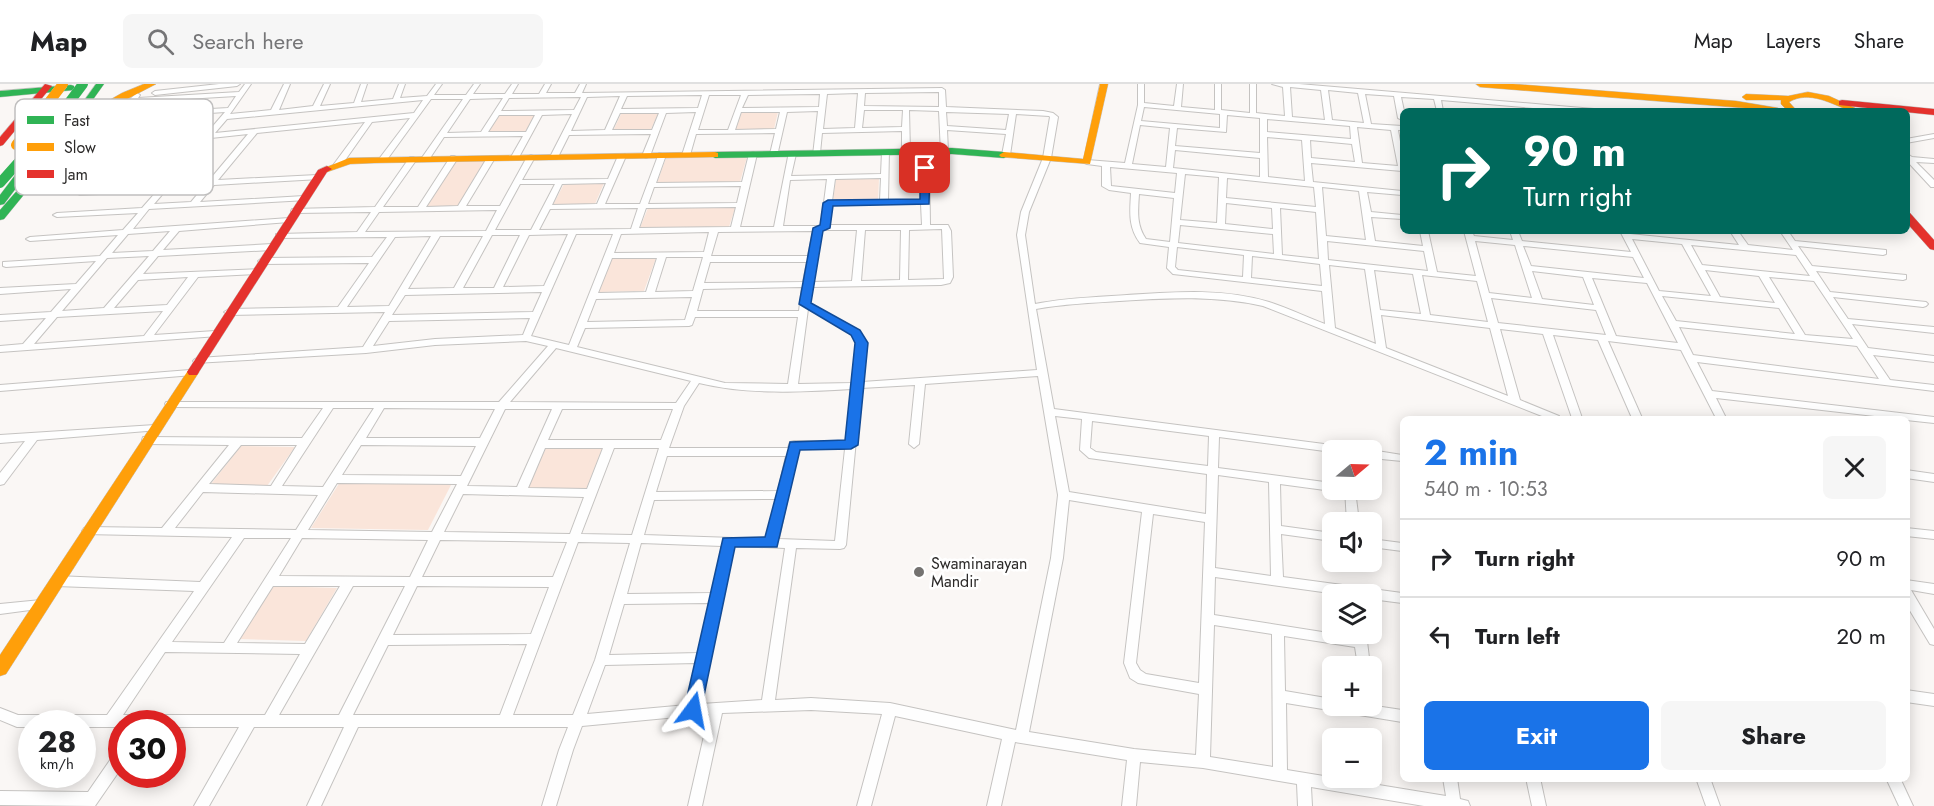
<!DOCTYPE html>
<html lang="en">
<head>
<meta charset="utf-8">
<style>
  :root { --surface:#fff; --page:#f6f6f6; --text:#202124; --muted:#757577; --line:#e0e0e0; --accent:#1a73e8 }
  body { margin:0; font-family:Jost,sans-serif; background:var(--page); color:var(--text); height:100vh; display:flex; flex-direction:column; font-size:22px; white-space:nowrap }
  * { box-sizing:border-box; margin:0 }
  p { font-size:20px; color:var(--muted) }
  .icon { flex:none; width:33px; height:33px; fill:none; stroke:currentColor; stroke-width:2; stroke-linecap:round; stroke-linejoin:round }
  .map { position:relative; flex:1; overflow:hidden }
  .side { position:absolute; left:1400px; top:332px; width:510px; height:366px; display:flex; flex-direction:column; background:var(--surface); border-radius:9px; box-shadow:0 3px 15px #0003 }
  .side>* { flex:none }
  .hud { position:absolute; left:1400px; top:24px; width:510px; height:126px; border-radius:9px; box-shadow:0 3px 15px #0003; background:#00695c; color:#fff; overflow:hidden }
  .needle { width:39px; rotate:71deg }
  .buttons { position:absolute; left:1322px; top:356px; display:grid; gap:12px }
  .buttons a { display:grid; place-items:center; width:60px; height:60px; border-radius:9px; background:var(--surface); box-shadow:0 3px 15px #0003; font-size:30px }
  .speed { position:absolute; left:18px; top:626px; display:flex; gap:12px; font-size:30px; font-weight:700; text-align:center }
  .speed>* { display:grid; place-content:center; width:78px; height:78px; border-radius:50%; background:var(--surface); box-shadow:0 3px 15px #0003; line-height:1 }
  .speed small { font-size:15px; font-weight:400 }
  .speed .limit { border:9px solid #d22; background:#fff; color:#111 }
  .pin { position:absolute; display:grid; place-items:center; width:51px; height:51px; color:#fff; margin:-26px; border-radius:12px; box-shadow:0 3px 9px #0006 }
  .me { position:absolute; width:66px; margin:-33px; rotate:13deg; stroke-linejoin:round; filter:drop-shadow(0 0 4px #0008) }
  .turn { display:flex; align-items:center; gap:21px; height:126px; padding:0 24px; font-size:27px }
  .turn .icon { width:78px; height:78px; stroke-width:2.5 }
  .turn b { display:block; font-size:42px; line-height:51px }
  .round { display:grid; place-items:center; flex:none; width:63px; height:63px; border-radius:9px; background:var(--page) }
  .overview { display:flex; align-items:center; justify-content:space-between; height:102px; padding:0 24px }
  h1 { font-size:36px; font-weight:700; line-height:45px; color:var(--accent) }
  .cta { display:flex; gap:12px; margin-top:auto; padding:12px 24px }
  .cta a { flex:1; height:69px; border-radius:9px; background:var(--accent); color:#fff; font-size:24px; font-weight:700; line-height:69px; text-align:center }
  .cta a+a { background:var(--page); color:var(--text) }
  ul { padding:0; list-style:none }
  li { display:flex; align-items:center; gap:18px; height:78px; padding:0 24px; border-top:2px solid var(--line) }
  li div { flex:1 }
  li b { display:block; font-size:22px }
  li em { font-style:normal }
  header { display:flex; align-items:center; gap:36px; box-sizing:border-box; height:84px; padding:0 30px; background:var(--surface); border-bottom:2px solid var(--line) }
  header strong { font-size:28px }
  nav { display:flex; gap:33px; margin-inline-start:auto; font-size:21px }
  .search { width:420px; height:54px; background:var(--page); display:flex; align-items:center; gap:15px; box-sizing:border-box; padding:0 21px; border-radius:9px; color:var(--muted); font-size:22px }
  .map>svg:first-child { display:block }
</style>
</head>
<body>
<header>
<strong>Map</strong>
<div class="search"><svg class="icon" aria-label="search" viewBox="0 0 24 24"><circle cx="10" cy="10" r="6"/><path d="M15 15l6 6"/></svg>Search here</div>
<nav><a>Map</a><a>Layers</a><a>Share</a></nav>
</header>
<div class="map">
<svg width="1934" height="722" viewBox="0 0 1934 722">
  <rect width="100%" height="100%" fill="#faf7f5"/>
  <g fill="#fae5da">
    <polygon points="622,28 659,28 651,45 614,45"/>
    <polygon points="742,28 778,28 774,45 736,45"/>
    <polygon points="499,31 536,31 525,48 487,48"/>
    <polygon points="747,73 740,98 657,99 666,74"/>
    <polygon points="455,77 485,77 457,123 426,123"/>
    <polygon points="879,94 878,117 833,117 836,95"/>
    <polygon points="604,99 595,120 553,121 564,100"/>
    <polygon points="648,124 735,124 729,143 640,144"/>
    <polygon points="656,174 644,207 598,208 611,175"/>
    <polygon points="241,362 295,363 267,402 211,400"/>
    <polygon points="546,364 602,365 586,406 527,404"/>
    <polygon points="340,398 452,399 428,446 311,444"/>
    <polygon points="273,502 337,504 306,557 239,555"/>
  </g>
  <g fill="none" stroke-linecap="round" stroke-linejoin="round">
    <g stroke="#c5c3c1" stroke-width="2">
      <g id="street">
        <polygon points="219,0 240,0 237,2 155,11 152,9 155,7"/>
        <path d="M245 0H251L230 30 271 26 284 0H290L279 26 313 22 324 0H330L320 22 354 19 361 0H367L361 18 393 15 399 0H405L400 14 427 12 436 0H442L434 11H466L474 0H480L473 10H505L512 0H518L512 10H539L545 0H551L546 9H575L580 0H586L582 9 942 4 945 6 946 23 1043 27 1053 29 1058 33 1051 74 1029 128 1025 151 1035 220C1065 214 1096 213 1127 211 1174 208 1224 204 1269 218 1288 224 1306 233 1325 240L1322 207 1173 190 1167 184 1169 163 1140 159C1128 143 1130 128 1131 109L1109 106 1102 102V82L1087 80 1083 78 1087 76 1125 79 1138 21V0H1144V19L1174 22 1177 0H1183L1181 23 1215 26V0H1221V26L1250 29V0H1256V29L1285 32 1283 3 1272 0H1299L1594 25 1597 27H1569L1441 16 1443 27H1437L1434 15 1401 13 1404 27H1402V36L1398 34 1394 12 1365 10 1371 40 1402 42V46H1398L1402 69V87L1311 79 1313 98 1402 107V111L1367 108 1371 128 1402 131V135L1371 133 1375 157 1423 162 1420 147H1428L1437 188 1476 192 1464 147H1472L1474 152 1513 156 1510 147H1518L1522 157 1631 168 1620 147H1628L1630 150 1739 161 1730 147H1738L1748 161 1793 166 1780 147H1788L1795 157 1886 166V170L1883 171 1798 162 1812 182 1906 191V195L1903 196 1816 187 1830 208 1926 218 1928 220 1926 222 1923 223 1833 213 1848 235 1934 243V249L1852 240 1868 264 1934 272V278L1873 271 1890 296 1934 301V307L1697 278 1712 307 1934 333V339L1906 336V334H1892L1716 314 1726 334H1716L1681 266 1608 257 1642 334H1632L1598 256 1553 251 1582 334H1572L1543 250 1500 245 1520 316 1559 332 1560 334H1547L1263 222C1215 211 1168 214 1119 217 1091 219 1063 220 1036 225L1054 325 1347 363 1348 366H1332V368L1219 353 1218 384 1332 399V405H1336L1332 407 1280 400 1281 442 1332 449V457L1281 450 1283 493 1402 509V519L1371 515V510H1337L1215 493 1214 531 1354 553V549H1366L1370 582H1358L1355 563 1284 552 1285 607 1332 615V621H1369L1402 626V638L1286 619 1287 686 1446 712 1443 694H1457L1460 715 1468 717 1470 722H1424L1311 703 1312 722H1298L1297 700 1203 684 1140 678 1136 722H1122L1127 676 1015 658 1001 722H987L1002 655 895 632 871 722H857L882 630 811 626 722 629 702 722H688L709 630 582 642 573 666 556 722H542L559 666 568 643H358L321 722H307L344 643H254L209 722H194L239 643H172V639H122V643H82V639H32V643H17L0 636V624L18 631H107L194 507 56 502 52 500 50 497 52 494 56 492 200 498 232 453 84 450 82 447 84 444 88 443 162 444 229 361 147 360 143 359 142 356 143 353 302 354 323 324 170 323 165 320 166 318H499L548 262 526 257 435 261 366 269 195 279 193 277 195 275 198 274 363 263 385 228 229 231 224 228 229 225 338 223 369 179 262 180 258 177 262 174 372 173 387 153 276 154V150H279L357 148 371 128 295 129 291 127 292 125 375 123 410 73H413L417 75 383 123H418L451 72H454L458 74 426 123 458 122 487 74 491 72 495 74 466 122H500L527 73 531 71 535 73 522 96 608 95 618 72 625 70 626 72 605 120H640L659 69 666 71 656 99 742 98 749 70 753 68 757 70 740 143H774L789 68 796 70 791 92 881 90 882 68 889 66 888 116H921V68L925 66 929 68 930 141H948L951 147 953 193 950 199 941 201 811 203 809 219 860 248 866 259 862 298 1037 286 1017 151 1021 128 1043 74 1050 33 1049 32 1016 30 1010 71 1006 73 1002 71 1006 50 947 46 948 67 941 69 939 27 909 26 910 68 906 70 902 68V47L822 49 820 69 813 71 818 27 787 28 777 72 770 70 775 49 696 50 690 71 686 73 682 71 696 28 666 29 650 72 646 74 642 72 651 50 569 51 557 75H551L550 73 572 30 542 31 518 75 511 73 523 52 444 53 428 77H422L421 75 463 15H431L386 77H383L379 75 410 34 372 38 341 82H338L334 80 365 38 257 49 218 96 317 91H320V95L214 101 200 118 304 112 308 114 307 116 149 125 133 145 289 134 293 136 289 138 179 147 163 166 272 160 276 163 272 166 158 172 143 190 259 185V189L256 190 198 193 154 251 215 247 220 250 218 252 0 268V262L23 260 46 234 0 237V231L51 228 71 205 0 210V204L76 200 96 177 6 183 3 182V178L100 172 118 151 30 157 26 155 30 153 123 146 138 129 57 133 53 131 57 129 142 124 157 107 80 111 76 109 80 107 161 102 176 85 95 88 91 86 117 55 118 52 107 44 130 15 137 9 140 11 138 14 239 8ZM1290 3 1321 6 1325 36 1292 33ZM1328 6 1358 9 1364 39 1332 36ZM939 8V23L864 22 865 9ZM858 9 855 44 823 45 827 10ZM820 10 819 23 742 24 748 11ZM702 11 698 24 621 25 627 12ZM709 11H741L728 46H698ZM236 12 228 24 125 30 135 18ZM620 12 605 46 571 47 587 13ZM581 13 574 26 501 27 509 14ZM503 14 481 48 447 49 470 15ZM423 16 414 29 215 49 227 35ZM1144 23 1220 30V44L1141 37ZM864 26H903L902 43 862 44ZM225 28 213 42 120 47 115 43 121 35ZM741 28H780L776 45 735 46ZM946 28 1009 30 1006 46 947 42ZM620 29H659L652 46H612ZM499 31H535L526 48H488ZM1227 31 1260 34V69L1175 62 1177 44 1226 48ZM1267 35 1350 42 1351 55 1267 48ZM1140 41 1170 44 1166 83 1132 80ZM1357 43 1391 46 1398 82 1362 79ZM210 46 198 60 116 65 126 51ZM248 50 191 118 154 120 211 54ZM1267 53 1302 56 1305 97 1268 93ZM1310 56 1352 60 1355 78 1311 74ZM194 65 180 80 101 83 112 70ZM1175 66 1260 74V93L1173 84ZM1110 83 1177 89 1175 109 1111 102ZM1185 90 1219 93 1217 139 1180 136ZM881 94 880 116 832 117 835 95ZM1227 94 1314 103 1316 123 1226 114ZM827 95 821 142H783L790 96ZM606 99 597 120 552 121 562 100ZM520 100H555L531 146H495ZM741 102 737 119 648 120 654 103ZM1322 103 1359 107 1366 156 1326 152ZM1139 110 1174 114 1170 158 1146 155C1136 141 1138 126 1139 110ZM1226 119 1272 124 1273 145 1225 140ZM884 120H921L922 141H829L832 121ZM736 123 731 143 639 144 646 124ZM638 124 631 145 539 146 550 125ZM1280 124 1316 128 1319 175 1282 171ZM497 126 486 147 365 148 379 128ZM1180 141 1273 150 1274 170 1178 159ZM942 145 944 195 908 196 909 146ZM822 146H857L852 197 812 198ZM865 146H901L900 196 861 197ZM170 147 153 167 112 169 128 150ZM813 147 808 172H711L718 148ZM709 148 704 168 614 169 621 150ZM568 150 544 202 503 203 529 151ZM576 150H613L569 261 531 252ZM492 151H520L494 204H463ZM431 152 389 222 347 223 395 153ZM440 152H483L454 204 408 205ZM1632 155 1682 160 1711 212 1659 207ZM1327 157 1424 167 1428 187 1328 176ZM1475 157 1515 161 1532 214 1489 209ZM1691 161 1796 171 1810 192 1702 181ZM1523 162 1633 173 1644 194 1531 182ZM1177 163 1244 171 1243 193 1178 186 1175 183ZM149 172 104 224 62 227 107 174ZM1252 172 1320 180 1322 202 1251 194ZM666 173H703L693 207 655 208ZM612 174H657L646 208 598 209ZM710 178H807L803 198 704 199ZM1329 181 1365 185 1376 260 1335 244ZM1374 186 1413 190 1421 230 1380 226ZM1705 186 1759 192 1775 219 1720 213ZM1532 187 1583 193 1594 221 1542 215ZM1422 191 1477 197 1488 238 1430 231ZM188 193 167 221 114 224 138 196ZM1769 193 1814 197 1853 255 1805 251ZM1592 194 1647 199 1678 259 1616 252ZM802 203 799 227H697L703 205ZM542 208 533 228 392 231 405 211ZM1662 212 1779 224 1795 250 1676 237ZM692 213 685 236 587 238 596 215ZM1491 214 1596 226 1606 251 1498 239ZM808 225 851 250 856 259 852 299 798 300ZM163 227 144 252 34 260 57 233ZM1381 231 1490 244 1508 312 1386 264ZM695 233H798L788 300 725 299 577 263 585 244 689 242 692 241ZM530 234 523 251 435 255 373 262 389 237ZM1679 243 1857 262 1879 295 1693 271ZM556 264 691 297 676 319 510 318ZM1038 292 1058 411 1051 474 1016 646 890 619 811 614 775 616 796 464 840 465 844 464 846 461 861 304 915 301 909 360 914 364 919 360 925 300ZM699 299C748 311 801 308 851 305L846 357H794L790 358 788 364H669L684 322ZM333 324H374L323 403 282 402ZM384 324 495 325 480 354H366ZM505 325H552L517 403 467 402ZM562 325H673L661 356H548ZM1055 332 1082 335 1080 366 1089 374 1207 390 1206 430 1069 408ZM1092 337 1209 352 1208 382 1096 368 1090 364ZM241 361H297L271 402 209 400ZM361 361 476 362 461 392 342 391ZM545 364H603L587 405 528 404ZM614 364H659L632 451 581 450ZM798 365H845L835 457 779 455ZM667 372H786L778 407 656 408ZM1218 391 1269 398 1271 492 1215 484ZM337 399 457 400 432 448 308 446ZM203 408 318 411 296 446 175 444ZM463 410 584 413 570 450 444 448ZM776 415 767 455 644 451 654 416ZM1069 416 1142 428 1124 579 1130 594 1138 599 1199 610 1196 671 1134 665 1029 648 1063 474ZM1153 430 1205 438 1199 599 1146 590 1140 586 1136 579ZM244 454H291L224 559 172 558ZM302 454 428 456 410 493 279 492ZM440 456 567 458 553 493H422ZM578 458 630 459 595 576 573 631H513ZM641 459 722 462 712 509 627 510ZM734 462 785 464 762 616 701 620ZM273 502H340L305 560 237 559ZM353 502H405L339 631H279ZM417 502 549 503 531 550 393 551ZM710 519 699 569 609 571 624 520ZM1214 541 1272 550 1273 683 1210 673ZM527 560 500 631H353L388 561ZM165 568 300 570 265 631H123ZM697 579 687 621 587 630 605 581Z"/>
        <polygon points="1934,50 1934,54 1906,59 1906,55"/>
        <polygon points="1906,69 1912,73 1934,75 1934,79 1916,78 1934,96 1934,103 1931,103 1906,76"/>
        <polygon points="190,286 195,289 193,291 0,307 0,301"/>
        <polygon points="155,341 159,342 160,344 159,346 37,356 4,400 0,401 0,389 25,357 0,359 0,351"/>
        <polygon points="1371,366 1402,371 1402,377 1371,374"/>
        <polygon points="1906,386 1934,390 1934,398 1906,394"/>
        <polygon points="1345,405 1355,406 1359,438 1347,438"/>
        <polygon points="1906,444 1934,447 1934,455 1906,452"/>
        <polygon points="1371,455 1402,459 1402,467 1371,463"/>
        <polygon points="1906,496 1934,500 1934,510 1911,506 1934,545 1934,561 1930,560 1906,520"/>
        <polygon points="41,516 45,518 47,521 45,524 0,530 0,520"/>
        <polygon points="1906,606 1934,610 1934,622 1906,618"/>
        <polygon points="122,664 122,683 95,722 0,721 0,707 88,708 117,666"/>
        <polygon points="1526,694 1540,694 1546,722 1532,722"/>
        <polygon points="1696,694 1710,694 1720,722 1706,722"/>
        <polygon points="1886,694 1900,694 1913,722 1899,722"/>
      </g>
    </g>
    <g stroke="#c5c3c1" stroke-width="1">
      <g id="fast">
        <polygon points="96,0 104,0 35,97 4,135 0,136 0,126 29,93"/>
        <polygon points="71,1 74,2 74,6 0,13 0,7"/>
        <polygon points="38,51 46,53 29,87 4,120 0,121 0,111 19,86"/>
        <polygon points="952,64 1004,68 1009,71 1004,74 952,70 715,74 710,71 715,68"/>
      </g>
    </g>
    <g stroke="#c5c3c1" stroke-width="1">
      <g id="slow">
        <polygon points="144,0 156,0 81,39 73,37 122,9"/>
        <polygon points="1100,0 1108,0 1090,80 1001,73 999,71 1004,68 1083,75"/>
        <polygon points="1476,0 1513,0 1736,17 1778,24 1782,27 1480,3"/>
        <path d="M1808 8 1829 12 1855 24 1851 27C1831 20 1810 6 1789 18L1797 27H1788L1781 20V16H1746L1742 13 1746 10 1788 12Z"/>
        <polygon points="715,68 718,69 718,73 374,79 350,80 327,88 322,85 349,74"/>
        <polygon points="193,284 199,288 6,590 0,592 0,571 189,285"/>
      </g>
    </g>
    <g stroke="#c5c3c1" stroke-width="1">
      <g id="jam">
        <polygon points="45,0 52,2 3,61 0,62 0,53"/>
        <polygon points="1842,16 1934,25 1934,31 1839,21 1839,17"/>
        <polygon points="327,82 332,85 327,88 197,291 189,291 187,288 318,86"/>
        <polygon points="1906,128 1910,129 1934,156 1934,166 1930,165 1906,138"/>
      </g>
    </g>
    <use href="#street" fill="#fefefe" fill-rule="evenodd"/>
    <use href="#fast" fill="#30b455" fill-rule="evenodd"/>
    <use href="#slow" fill="#ff9f0a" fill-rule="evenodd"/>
    <use href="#jam" fill="#e5322d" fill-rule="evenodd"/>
    <g stroke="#d7d5d4" stroke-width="10" stroke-linecap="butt">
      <polyline id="fast-bridge" points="0,99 56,36 83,0"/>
    </g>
    <g stroke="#d7d5d4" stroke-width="10" stroke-linecap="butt">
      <polyline id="slow-bridge" points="16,61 63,0"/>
    </g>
    <use href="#fast-bridge" stroke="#30b455" stroke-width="10"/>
    <use href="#slow-bridge" stroke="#ff9f0a" stroke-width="10"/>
  </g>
  <polygon fill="#1a73e8" stroke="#114b97" stroke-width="1.5" points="925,81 930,84 929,120 833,122 830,144 823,147 811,219 860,246 868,259 858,361 851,365 800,366 777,463 735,463 701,626 699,632 693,634 687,632 684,626 723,454 765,453 790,358 845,356 855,259 851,251 799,220 813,144 820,141 823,119 828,116 920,115 920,84"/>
  <circle fill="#747270" stroke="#fff" stroke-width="2" cx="919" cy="488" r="6"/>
  <g text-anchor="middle" stroke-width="5" stroke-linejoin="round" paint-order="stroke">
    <g font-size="16" fill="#2c2a29" stroke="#fff" text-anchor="start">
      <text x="931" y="485">Swaminarayan<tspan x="931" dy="18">Mandir</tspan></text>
    </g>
  </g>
  <rect x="15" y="15" width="198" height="96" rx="9" fill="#fff" stroke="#c0bfbf" stroke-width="1.5"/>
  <rect x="27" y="32" width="27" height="8" fill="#30b455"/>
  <rect x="27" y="59" width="27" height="8" fill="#ff9f0a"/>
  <rect x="27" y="86" width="27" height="8" fill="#e5322d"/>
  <g font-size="16" fill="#2c2a29">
    <text x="64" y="42">Fast</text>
    <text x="64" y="69">Slow</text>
    <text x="64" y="96">Jam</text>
  </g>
</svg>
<div class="buttons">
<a><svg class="needle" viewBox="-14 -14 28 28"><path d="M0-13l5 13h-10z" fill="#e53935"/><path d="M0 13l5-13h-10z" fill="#757577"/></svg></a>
<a><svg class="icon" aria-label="sound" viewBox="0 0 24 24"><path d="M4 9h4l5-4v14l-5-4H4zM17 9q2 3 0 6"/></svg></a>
<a><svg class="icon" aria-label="layers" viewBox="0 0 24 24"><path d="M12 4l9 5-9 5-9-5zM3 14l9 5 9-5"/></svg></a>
<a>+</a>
<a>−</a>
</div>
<div class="speed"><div>28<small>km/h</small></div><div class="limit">30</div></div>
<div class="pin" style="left:925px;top:84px;background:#d93025"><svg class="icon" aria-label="arrive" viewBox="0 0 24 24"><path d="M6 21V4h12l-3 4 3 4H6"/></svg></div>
<svg class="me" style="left:693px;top:626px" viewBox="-20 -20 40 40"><path d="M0-17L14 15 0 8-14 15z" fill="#1a73e8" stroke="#fff" stroke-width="4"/></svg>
<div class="hud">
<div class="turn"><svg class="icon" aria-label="right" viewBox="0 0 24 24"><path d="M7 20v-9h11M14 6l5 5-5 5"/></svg><div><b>90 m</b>Turn right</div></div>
</div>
<section class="side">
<div class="overview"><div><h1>2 min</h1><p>540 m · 10:53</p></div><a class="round"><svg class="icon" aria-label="close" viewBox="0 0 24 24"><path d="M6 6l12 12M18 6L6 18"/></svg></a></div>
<ul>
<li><svg class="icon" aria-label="right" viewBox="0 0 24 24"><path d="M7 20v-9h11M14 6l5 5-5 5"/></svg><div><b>Turn right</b></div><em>90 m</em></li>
<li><svg class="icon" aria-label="left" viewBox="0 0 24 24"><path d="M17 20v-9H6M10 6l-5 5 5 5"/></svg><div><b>Turn left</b></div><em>20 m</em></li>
</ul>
<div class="cta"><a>Exit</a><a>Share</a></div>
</section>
</div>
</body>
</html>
